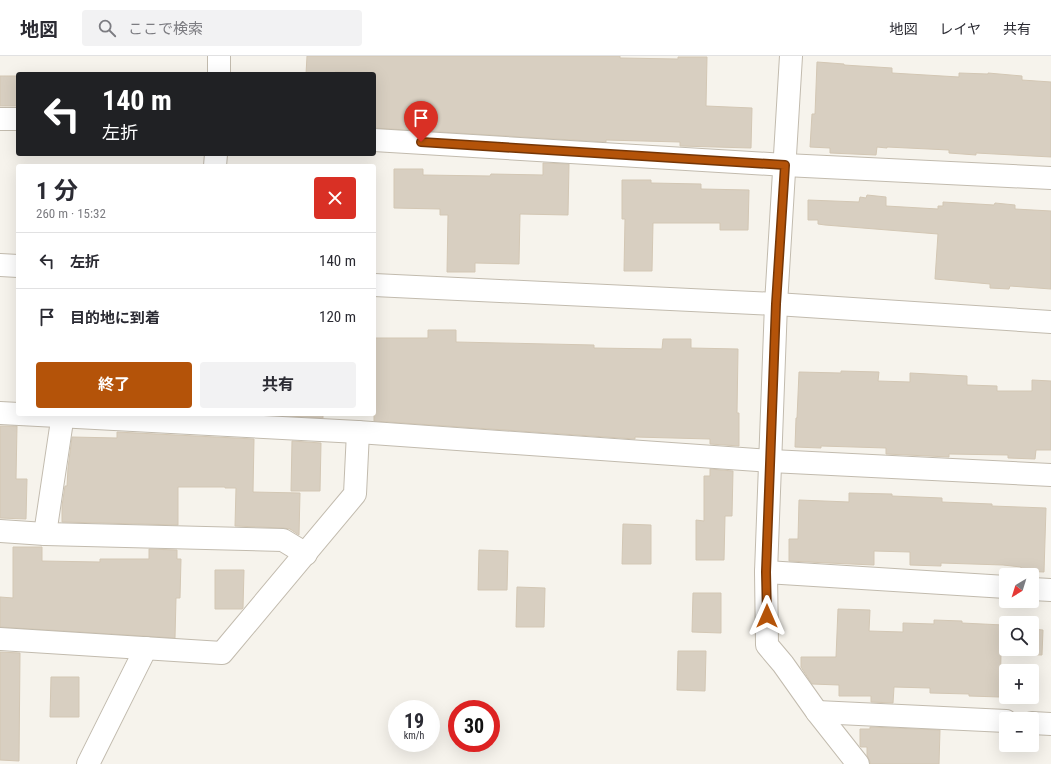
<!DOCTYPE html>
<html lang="ja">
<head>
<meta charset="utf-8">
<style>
  :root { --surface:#fff; --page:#f2f2f3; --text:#2b2b33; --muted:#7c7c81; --line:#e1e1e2; --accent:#b45309 }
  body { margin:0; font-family:"Roboto Condensed","Noto Sans JP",sans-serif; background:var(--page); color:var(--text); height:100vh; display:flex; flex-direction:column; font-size:15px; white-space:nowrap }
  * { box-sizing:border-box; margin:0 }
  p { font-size:13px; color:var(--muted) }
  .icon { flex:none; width:22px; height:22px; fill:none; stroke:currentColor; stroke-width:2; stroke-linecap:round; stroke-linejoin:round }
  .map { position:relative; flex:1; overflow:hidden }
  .side { position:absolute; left:16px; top:108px; width:360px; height:252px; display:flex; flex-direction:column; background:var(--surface); border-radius:4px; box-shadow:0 4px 16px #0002 }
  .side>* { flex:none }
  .top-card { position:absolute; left:16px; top:16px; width:360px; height:84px; border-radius:4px; box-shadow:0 4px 16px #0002; background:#202124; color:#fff; overflow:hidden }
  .needle { width:26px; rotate:218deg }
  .tools { position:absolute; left:999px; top:512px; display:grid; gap:8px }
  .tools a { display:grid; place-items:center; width:40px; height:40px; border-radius:4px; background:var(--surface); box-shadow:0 4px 16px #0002; font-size:20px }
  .speed { position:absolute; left:388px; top:644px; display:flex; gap:8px; font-size:20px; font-weight:700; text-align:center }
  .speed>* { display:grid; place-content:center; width:52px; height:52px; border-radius:50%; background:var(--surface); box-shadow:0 4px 16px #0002; line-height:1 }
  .speed small { font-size:10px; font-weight:400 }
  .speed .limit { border:6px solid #d22; background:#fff; color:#111 }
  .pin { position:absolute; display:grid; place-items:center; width:34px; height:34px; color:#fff; margin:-41px -17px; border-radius:50% 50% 50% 0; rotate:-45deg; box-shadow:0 0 4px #0007 }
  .pin .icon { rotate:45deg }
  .me { position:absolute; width:44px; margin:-22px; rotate:0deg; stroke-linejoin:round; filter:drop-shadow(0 0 3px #0008) }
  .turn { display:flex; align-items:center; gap:14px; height:84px; padding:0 20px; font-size:18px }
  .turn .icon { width:52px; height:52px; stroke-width:2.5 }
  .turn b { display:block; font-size:28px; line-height:34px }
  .round { display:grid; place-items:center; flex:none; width:42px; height:42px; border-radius:4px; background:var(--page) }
  .headline { display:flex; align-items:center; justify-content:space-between; height:68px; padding:0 20px }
  h1 { font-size:24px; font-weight:700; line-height:30px }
  .button { display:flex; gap:8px; margin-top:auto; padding:8px 20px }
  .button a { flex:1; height:46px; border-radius:4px; background:var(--accent); color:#fff; font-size:16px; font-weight:700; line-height:46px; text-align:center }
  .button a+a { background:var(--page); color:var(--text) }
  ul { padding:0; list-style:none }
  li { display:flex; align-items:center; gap:12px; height:56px; padding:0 20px; border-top:1px solid var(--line) }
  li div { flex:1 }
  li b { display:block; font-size:15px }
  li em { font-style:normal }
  header { display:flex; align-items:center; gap:24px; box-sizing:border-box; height:56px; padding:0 20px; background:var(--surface); border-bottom:1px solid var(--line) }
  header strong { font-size:19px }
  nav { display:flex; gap:22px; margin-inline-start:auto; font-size:14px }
  .search { width:280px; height:36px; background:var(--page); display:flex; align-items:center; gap:10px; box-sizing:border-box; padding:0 14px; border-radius:4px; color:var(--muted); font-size:15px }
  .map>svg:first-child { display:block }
</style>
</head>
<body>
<header>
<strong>地図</strong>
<div class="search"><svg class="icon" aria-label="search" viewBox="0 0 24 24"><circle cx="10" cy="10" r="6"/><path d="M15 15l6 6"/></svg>ここで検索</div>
<nav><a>地図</a><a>レイヤ</a><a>共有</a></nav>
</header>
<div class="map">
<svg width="1051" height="708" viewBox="0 0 1051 708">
  <rect width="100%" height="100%" fill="#f6f3ec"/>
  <g fill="#d8cfc1" stroke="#d3c7b4">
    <polygon points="307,0 620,0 620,2 678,3 678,1 707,1 706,50 752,52 751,92 680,90 680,86 606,84 606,86 374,72 374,17 335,16 335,18 306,18"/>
    <polygon points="817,6 844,8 844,9 892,12 892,17 959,21 959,17 988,18 988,17 1022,20 1022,24 1051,26 1051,101 976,97 976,99 949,97 949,94 887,91 887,92 877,91 876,99 830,97 830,92 810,91 812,58 815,58"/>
    <rect x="0" y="20" width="18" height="30"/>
    <polygon points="543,107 569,108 568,159 520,158 519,208 475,207 475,216 447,216 448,159 440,159 440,153 394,152 394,113 423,113 423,119 490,120 491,118 543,119"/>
    <polygon points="622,124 651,124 651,127 701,128 701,133 749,134 748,174 720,174 720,167 653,167 652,215 624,215 625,163 622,163"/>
    <polygon points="867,139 886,141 886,150 938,153 938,150 943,150 943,146 994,149 995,147 1015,149 1015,153 1051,155 1051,233 1010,230 1009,233 990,232 990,228 935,223 938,178 825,169 818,168 818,164 808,164 808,144 859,146 860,141 866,142"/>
    <polygon points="428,274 456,274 456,286 594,289 594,292 662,293 663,283 691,283 691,292 738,293 737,357 739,357 739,390 710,388 710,383 635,381 635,383 374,365 374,282 428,282"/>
    <polygon points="841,315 879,316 878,325 910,326 910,317 967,320 967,329 997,330 997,335 1032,335 1032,324 1051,325 1051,394 1036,394 1035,403 1008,402 1008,399 949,398 949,401 886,398 886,392 821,390 821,392 795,391 796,362 797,362 799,316 841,317"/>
    <polygon points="255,358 323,358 323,362"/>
    <polygon points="0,370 17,370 16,423 27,423 26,463 0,462"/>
    <polygon points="117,376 254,383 253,436 300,437 299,479 290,473 283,472 235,470 236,432 225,432 225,431 178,431 178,469 62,466 62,450 65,430 67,430 68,412 72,381 117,382"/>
    <polygon points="292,385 321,387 320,435 291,435"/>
    <polygon points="710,413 733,415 732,460 725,460 724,504 696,504 696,464 704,465 704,420 710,420"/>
    <polygon points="849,437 892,438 892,440 942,442 942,446 992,448 992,450 1046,452 1044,516 1021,515 1021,511 1003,509 941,507 941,510 910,509 910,496 874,495 874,509 828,507 789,505 789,483 798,483 799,444 849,446"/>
    <polygon points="623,468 651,469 651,508 622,508"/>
    <polygon points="13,491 42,491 42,505 100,506 100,503 149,503 149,493 177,494 177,503 181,503 180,542 176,542 175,582 0,571 0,541 13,542"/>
    <polygon points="479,494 508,495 507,534 478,534"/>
    <polygon points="215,514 244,514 243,552 242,553 215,553"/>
    <polygon points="517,531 545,532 544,571 516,571"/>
    <polygon points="693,537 721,537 721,577 692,576"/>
    <polygon points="838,553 870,554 869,575 903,576 903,567 934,568 934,564 962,565 962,567 1003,569 1003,572 1006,572 1006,593 1032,593 1032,573 1043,574 1042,599 1001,598 1000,641 969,640 969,638 930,637 930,632 894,631 893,647 871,646 871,640 839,640 839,629 812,628 801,611 801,601 836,601"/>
    <polygon points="678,595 706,595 705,635 677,634"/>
    <polygon points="0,596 20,597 19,705 0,704"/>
    <polygon points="51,621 79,621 79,661 50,661"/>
    <polygon points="870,671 940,674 939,708 870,708 870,706 867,699 867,691 861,691 860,690 860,673 870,673"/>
  </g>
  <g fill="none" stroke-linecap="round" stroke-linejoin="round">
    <g stroke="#c2bbae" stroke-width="24">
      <g id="minor">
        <polyline points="791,0 776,248 766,516 767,589 783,608 817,656 858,708"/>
        <polyline points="219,18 219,0"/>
        <polyline points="0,63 18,63"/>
        <polyline points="374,84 785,109 1051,122"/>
        <polyline points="215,110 216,98"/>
        <polyline points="0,209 18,210"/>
        <polyline points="374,229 776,248 1051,266"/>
        <polyline points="0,357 358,376 771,405 1051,419"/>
        <polyline points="0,475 45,478 283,484 306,498"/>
        <polyline points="45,478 63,358"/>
        <polyline points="766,516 1006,531"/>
        <polyline points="1032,533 1051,534"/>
        <polyline points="0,583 222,597 355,438 358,376"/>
        <polyline points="817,656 1006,665"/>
        <polyline points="1032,667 1051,668"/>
        <polyline points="88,708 146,592"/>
      </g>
    </g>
    <use href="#minor" stroke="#fff" stroke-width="22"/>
  </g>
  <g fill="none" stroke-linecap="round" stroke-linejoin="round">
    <g stroke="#753606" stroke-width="10">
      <polyline id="route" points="421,86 785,109 776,248 766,516 767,560"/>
    </g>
    <use href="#route" stroke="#b45309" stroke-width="7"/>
  </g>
</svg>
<div class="tools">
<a><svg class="needle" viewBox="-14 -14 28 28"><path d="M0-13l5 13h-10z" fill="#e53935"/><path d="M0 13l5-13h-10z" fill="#7c7c81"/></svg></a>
<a><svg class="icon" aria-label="search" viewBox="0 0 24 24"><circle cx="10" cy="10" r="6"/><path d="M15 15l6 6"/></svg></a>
<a>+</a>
<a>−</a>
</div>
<div class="speed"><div>19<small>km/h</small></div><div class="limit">30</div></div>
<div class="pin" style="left:421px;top:86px;background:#d93025"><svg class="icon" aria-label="arrive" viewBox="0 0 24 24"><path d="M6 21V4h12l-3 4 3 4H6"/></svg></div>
<svg class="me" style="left:767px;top:560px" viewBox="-20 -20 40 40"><path d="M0-17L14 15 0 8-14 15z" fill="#b45309" stroke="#fff" stroke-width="4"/></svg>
<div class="top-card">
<div class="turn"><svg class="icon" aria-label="left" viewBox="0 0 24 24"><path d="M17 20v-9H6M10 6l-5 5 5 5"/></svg><div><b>140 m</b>左折</div></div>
</div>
<section class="side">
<div class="headline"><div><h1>1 分</h1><p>260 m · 15:32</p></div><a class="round" style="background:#d93025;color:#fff"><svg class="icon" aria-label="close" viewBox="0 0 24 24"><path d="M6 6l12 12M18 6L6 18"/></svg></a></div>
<ul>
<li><svg class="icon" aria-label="left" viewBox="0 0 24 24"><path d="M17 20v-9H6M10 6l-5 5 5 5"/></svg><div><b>左折</b></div><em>140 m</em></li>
<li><svg class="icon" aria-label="arrive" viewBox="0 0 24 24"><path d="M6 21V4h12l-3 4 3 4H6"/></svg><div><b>目的地に到着</b></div><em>120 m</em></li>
</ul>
<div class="button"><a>終了</a><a>共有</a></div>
</section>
</div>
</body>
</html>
